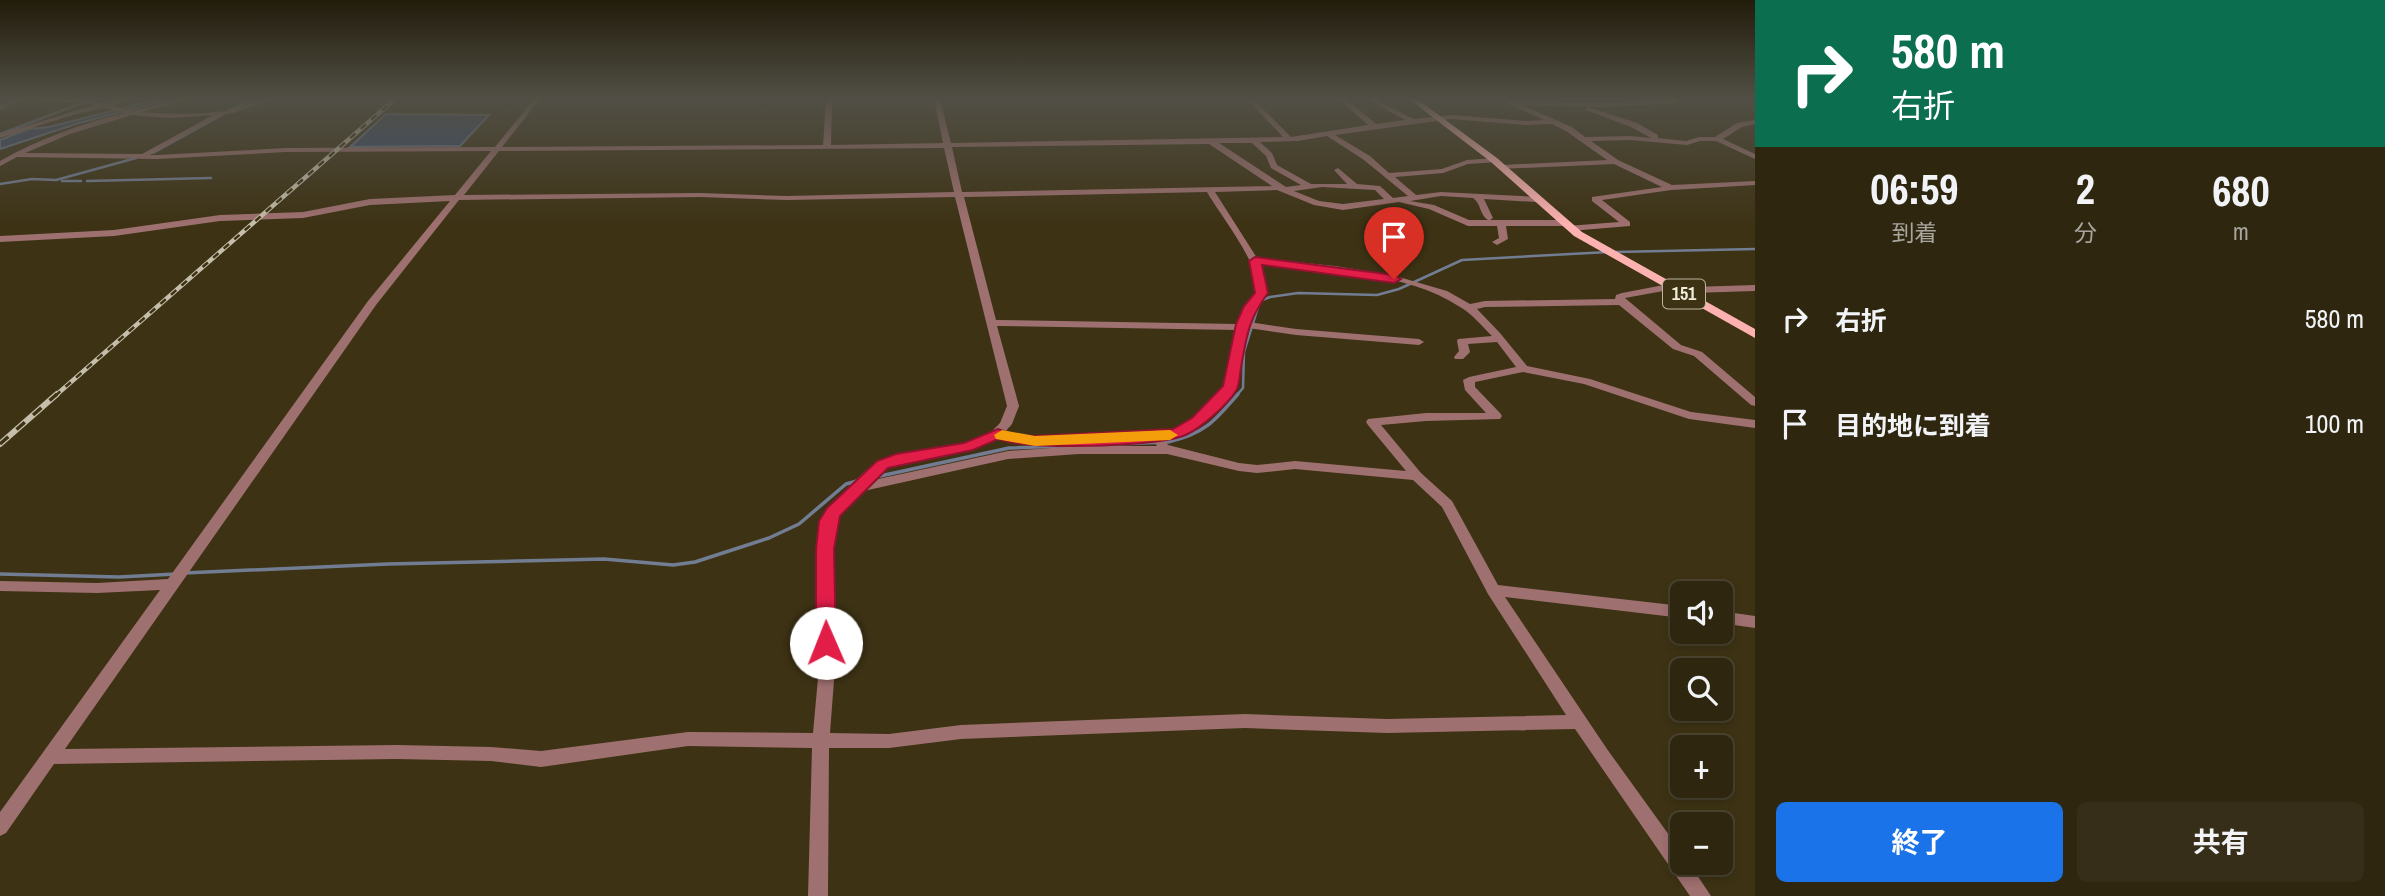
<!DOCTYPE html>
<html lang="ja">
<head>
<meta charset="utf-8">
<style>
  :root { --surface:#2e260f; --page:#362e18; --text:#f1f3f6; --muted:#a7a59e; --line:#49432f; --accent:#1a73e8 }
  body { margin:0; font-family:"Archivo Narrow","Noto Sans JP",sans-serif; background:var(--page); color:var(--text); height:100vh; display:flex; flex-direction:column; font-size:26px; white-space:nowrap }
  * { box-sizing:border-box; margin:0 }
  p { font-size:23px; color:var(--muted) }
  .icon { flex:none; width:38px; height:38px; fill:none; stroke:currentColor; stroke-width:2; stroke-linecap:round; stroke-linejoin:round }
  .map { position:relative; flex:1; overflow:hidden }
  .drawer { display:flex; flex-direction:column; background:var(--surface); width:630px }
  .drawer>* { flex:none }
  .hud { background:#0b6e4f; color:#fff; overflow:hidden }
  .buttons { position:absolute; left:1670px; top:581px; display:grid; gap:14px }
  .buttons a { display:grid; place-items:center; width:63px; height:63px; border-radius:10px; background:var(--surface); box-shadow:0 4px 10px #0003,0 0 0 2px var(--line); font-size:35px }
  .pin { position:absolute; display:grid; place-items:center; width:60px; height:60px; color:#fff; margin:-72px -30px; border-radius:50% 50% 50% 0; rotate:-45deg; box-shadow:0 0 7px #0007 }
  .pin .icon { rotate:45deg }
  .me { position:absolute; width:77px; margin:-38px; rotate:359deg; stroke-linejoin:round; filter:drop-shadow(0 0 5px #0008) }
  .turn { display:flex; align-items:center; gap:24px; height:147px; padding:0 21px; font-size:32px }
  .turn .icon { width:91px; height:91px; stroke-width:2.5 }
  .turn b { display:block; font-size:49px; line-height:60px }
  .eta { display:flex; justify-content:space-evenly; align-items:center; height:119px; text-align:center }
  .eta b { font-size:42px; font-weight:700; line-height:49px }
  .primary-button { display:flex; gap:14px; margin-top:auto; padding:14px 21px }
  .primary-button a { flex:1; height:80px; border-radius:10px; background:var(--accent); color:#fff; font-size:28px; font-weight:700; line-height:80px; text-align:center }
  .primary-button a+a { background:var(--page); color:var(--text) }
  ul { padding:0; list-style:none }
  li { display:flex; align-items:center; gap:21px; height:105px; padding:0 21px }
  li div { flex:1 }
  li b { display:block; font-size:26px }
  li em { font-style:normal }
  main { display:flex; flex:1; min-height:0 }
  .map>svg:first-child { display:block }
</style>
</head>
<body>
<main>
<div class="map">
<svg width="1755" height="896" viewBox="0 0 1755 896">
  <rect width="100%" height="100%" fill="#3d3214"/>
  <g fill="#3b4d75" stroke="#727d94" stroke-width="2">
    <polygon points="159,99 171,99 79,123 0,149 0,140 28,129 49,127"/>
    <polygon points="386,114 489,115 460,146 350,147"/>
  </g>
  <g fill="none" stroke-linecap="round" stroke-linejoin="round">
    <g stroke="#727d94" stroke-width="2.5">
      <polyline points="230,110 254,99"/>
      <polyline points="0,134 82,103"/>
      <polyline points="153,153 222,115"/>
      <polyline points="62,181 81,181"/>
      <polyline points="87,181 211,178"/>
      <polyline points="0,184 32,179 56,180 136,158"/>
      <polyline points="1616,252 1755,249"/>
      <polyline points="1236,396 1243,388 1244,352 1260,301 1270,297 1298,293 1377,295 1399,289 1462,260 1608,252"/>
    </g>
    <g stroke="#727d94" stroke-width="3.5">
      <path d="M871 478 1009 448 1168 442C1204 434 1214 422 1238 394"/>
      <polyline points="184,573 388,564 604,559 673,565 695,562 769,538 799,524 846,484 857,481"/>
      <polyline points="0,574 119,577 176,574"/>
    </g>
    <g fill="#9e706f" fill-rule="evenodd">
      <polygon points="15,99 23,99 0,110 0,105"/>
      <path d="M40 99H84L103 103 123 99H133L132 100 111 105 132 111 180 99H189L188 100 142 112C169 114 205 115 230 110 245 107 258 98 272 99L233 113 222 115 150 155H157L286 148 495 147 534 99H540L502 147 823 145 826 99H832L831 145 943 143 934 99H940L951 143 1283 137 1247 99H1253L1291 137 1368 125 1339 99H1346L1376 124 1405 120 1367 99H1374L1414 119 1451 115 1527 121 1544 120 1499 99 1513 101 1604 103 1668 99H1676L1679 101 1676 103 1604 107 1522 105 1572 127 1585 137 1630 136 1651 138 1631 127 1586 110V108L1588 107 1637 123 1658 135V138L1686 141 1699 137H1715L1737 123 1755 120V124L1742 127 1723 139 1755 154V159L1716 141H1700L1687 145 1630 140 1591 141 1618 160 1672 185 1755 181V185L1671 190 1602 200 1630 222V226L1570 231 1566 228 1567 226 1619 222 1592 201V197L1662 187 1614 164 1499 169V165H1502L1607 160 1566 131 1552 124 1527 125 1451 119 1335 135 1370 156 1389 173 1442 169 1467 160 1497 158V162L1468 164 1443 173 1395 177 1416 195 1441 192 1539 197 1540 199 1536 202 1484 199 1493 218 1490 220H1563L1567 223 1563 226H1506L1508 239 1497 245 1492 242 1499 238 1497 226H1468L1429 209 1399 202 1343 210 1314 205 1277 190 1215 192 1257 258 1335 266 1392 275 1447 291 1470 304 1485 301 1615 299 1616 295 1622 293 1669 284 1692 287 1755 285V291L1692 293 1669 290 1625 298 1681 345 1702 352 1755 397V406L1751 405 1694 356 1673 349 1619 305 1485 307 1477 309 1500 333 1527 366 1590 379 1691 412 1755 420V428L1689 419 1584 384 1523 372 1475 382V387L1500 413 1502 416 1500 419 1426 421 1381 425 1421 473 1452 501 1498 585 1682 606V618L1505 597 1607 749 1682 853V863H1689L1711 896H1690L1575 729 1387 733 1245 728 961 739 889 748H829L828 896H808L812 748 688 746 541 767 491 761 397 759 54 764 6 833 0 836V812L160 590 97 593 0 591V581L97 583 168 579 368 301 450 201 370 205 303 218 220 221 114 236 0 242V236L114 230 220 215 303 212 370 199 455 195 491 151 286 152 157 159 17 157 0 166V161C39 139 80 124 124 113L103 108 73 115 0 138V134L94 105 84 103 43 101ZM132 115 169 118 213 115 142 154 25 153 70 134ZM1327 136 1364 160 1408 196 1393 198 1380 186 1357 184 1338 168 1334 170 1347 184H1311L1277 165 1272 153 1260 142 1298 141ZM1219 143H1252L1266 156 1271 168 1301 185 1286 187ZM1209 144 1272 186 962 192 952 147ZM944 148 954 192 787 196 700 193 464 195 499 151ZM1322 187 1375 190 1384 199 1343 204 1319 201 1294 191ZM1207 192C1220 215 1261 265 1257 291 1257 293 1239 320 1237 324L996 320 964 197ZM1441 196 1473 198C1481 203 1480 216 1488 220H1469L1434 205 1410 201ZM700 197 787 200 955 197 1007 406 1000 423 989 434 973 441 901 454 872 465 852 483 826 512 821 521 818 549 819 667 813 733 688 732 541 751 491 747 397 745 65 749 376 305 459 200ZM1260 264C1326 271 1403 270 1460 307 1472 314 1482 326 1492 336L1458 339 1457 341 1459 351 1454 357 1455 359H1463L1470 352 1468 344 1497 342 1516 367 1469 377 1463 380 1465 390 1486 413H1426L1368 419 1366 422 1368 425 1406 471 1295 461 1257 465 1239 463 1168 445 1164 439C1194 433 1231 409 1239 378 1243 361 1243 344 1248 328L1296 335 1419 345 1424 342 1419 339 1296 329 1249 322 1258 304 1267 293ZM997 326 1237 330C1231 350 1233 375 1221 392 1209 410 1186 426 1165 432 1155 434 1143 432 1133 433 1090 436 1047 443 1005 432L1012 424 1019 406ZM999 438C1048 452 1099 442 1150 440H1153L1157 446H1079L1008 451 869 481C905 448 958 462 999 438ZM1079 454H1167L1239 471 1257 473 1295 469 1413 480 1442 507 1488 594 1566 715 1387 719 1245 714 961 725 889 734 830 733 835 667 832 549 835 521 838 515 859 492 1008 459Z"/>
      <polygon points="1720,611 1755,616 1755,628 1720,623"/>
    </g>
    <polygon fill="#fdb1b0" fill-rule="evenodd" points="1409,99 1417,99 1497,158 1582,232 1755,329 1755,338 1574,236 1491,162"/>
    <g stroke="#c5beaa" stroke-width="4.5">
      <polyline id="rail-far1" points="55,396 395,99"/>
    </g>
    <g stroke="#c5beaa" stroke-width="6">
      <polyline id="rail" points="0,444 57,394"/>
    </g>
    <use href="#rail-far1" stroke="#3d3214" stroke-width="2.5" stroke-dasharray="7" stroke-linecap="butt"/>
    <use href="#rail" stroke="#3d3214" stroke-width="3.5" stroke-dasharray="11" stroke-linecap="butt"/>
  </g>
  <linearGradient id="sky" x2="0" y2="1"><stop stop-color="#221c0b"/><stop offset="0.44" stop-color="#514f45"/><stop offset="1" stop-color="#514f45" stop-opacity="0"/></linearGradient>
  <rect width="1755" height="224" fill="url(#sky)"/>
  <path fill="#e11d48" stroke="#92132f" stroke-width="2" d="M1255 257 1394 275 1401 279 1394 283 1262 265 1268 293C1250 317 1247 333 1242 362 1240 370 1240 382 1237 389 1229 404 1196 433 1180 437 1149 447 1027 450 998 439L973 450 888 468 840 516 834 549 836 643 833 649 826 651 819 649 816 643V549L819 521 827 508 877 461 896 454 964 443 998 429 1015 435 1035 436 1173 429 1192 418 1223 386 1236 324 1244 306 1255 293 1249 261Z"/>
  <polygon fill="#f59e0b" points="1002,430 1035,436 1170,430 1178,435 1170,440 1035,446 996,439 994,435"/>
  <g text-anchor="middle" stroke-width="7" stroke-linejoin="round" paint-order="stroke">
    <rect fill="#3d3214" stroke="#bcb49f" stroke-width="2" x="1663" y="279.5" width="42" height="29" rx="5"/>
    <g font-size="18" font-weight="bold" fill="#f2ecdb">
      <text x="1684" y="300">151</text>
    </g>
  </g>
</svg>
<div class="buttons">
<a><svg class="icon" aria-label="sound" viewBox="0 0 24 24"><path d="M4 9h4l5-4v14l-5-4H4zM17 9q2 3 0 6"/></svg></a>
<a><svg class="icon" aria-label="search" viewBox="0 0 24 24"><circle cx="10" cy="10" r="6"/><path d="M15 15l6 6"/></svg></a>
<a>+</a>
<a>−</a>
</div>
<div class="pin" style="left:1394px;top:279px;background:#d93025"><svg class="icon" aria-label="arrive" viewBox="0 0 24 24"><path d="M6 21V4h12l-3 4 3 4H6"/></svg></div>
<svg class="me" style="left:826px;top:643px" viewBox="-20 -20 40 40"><circle r="19" fill="#fff"/><path d="M0-13L10 11 0 6-10 11z" fill="#e11d48"/></svg>
</div>
<section class="drawer">
<div class="hud">
<div class="turn"><svg class="icon" aria-label="right" viewBox="0 0 24 24"><path d="M7 20v-9h11M14 6l5 5-5 5"/></svg><div><b>580 m</b>右折</div></div>
</div>
<div class="eta">
<div><b>06:59</b><p>到着</p></div>
<div><b>2</b><p>分</p></div>
<div><b>680</b><p>m</p></div>
</div>
<ul>
<li><svg class="icon" aria-label="right" viewBox="0 0 24 24"><path d="M7 20v-9h11M14 6l5 5-5 5"/></svg><div><b>右折</b></div><em>580 m</em></li>
<li><svg class="icon" aria-label="arrive" viewBox="0 0 24 24"><path d="M6 21V4h12l-3 4 3 4H6"/></svg><div><b>目的地に到着</b></div><em>100 m</em></li>
</ul>
<div class="primary-button"><a>終了</a><a>共有</a></div>
</section>
</main>
</body>
</html>
